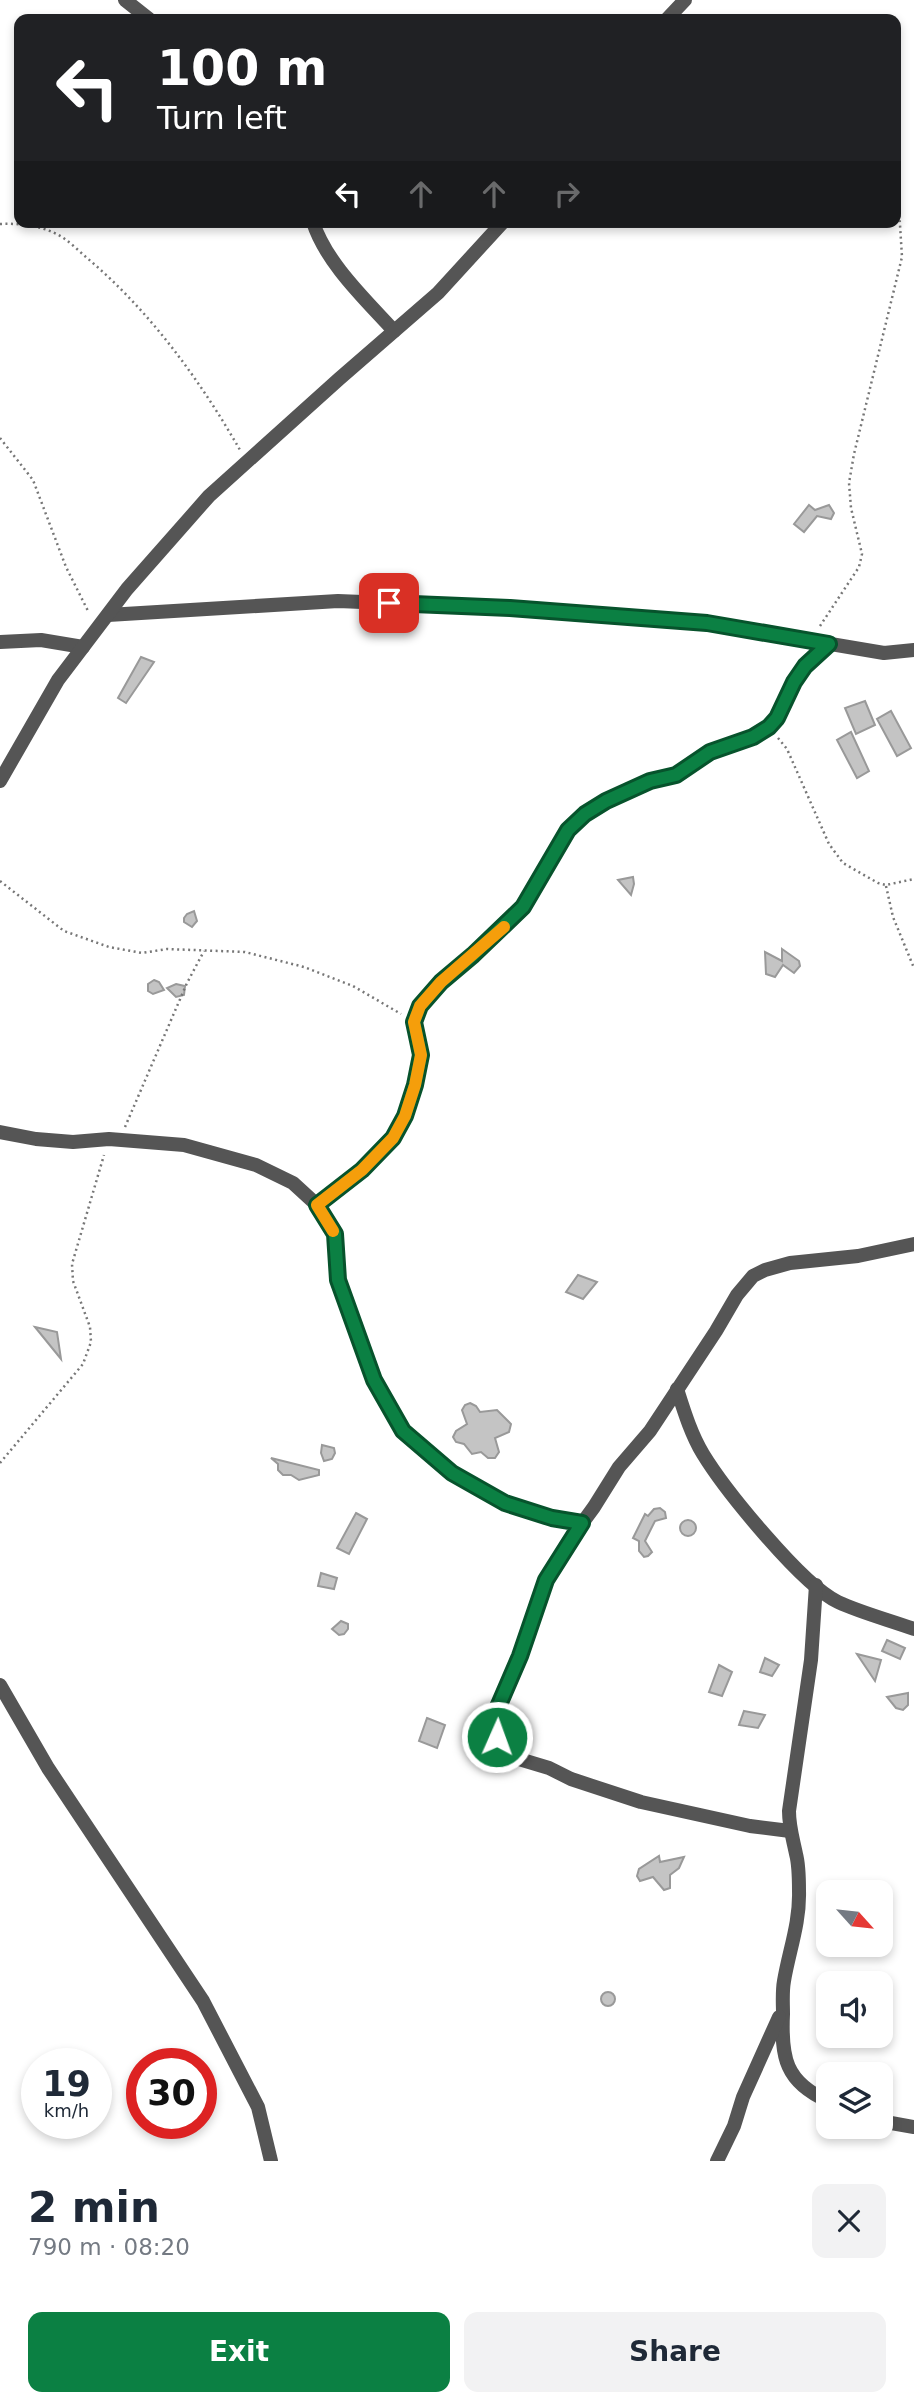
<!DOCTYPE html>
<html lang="en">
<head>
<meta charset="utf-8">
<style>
  :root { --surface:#fff; --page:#f2f2f3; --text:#1f2937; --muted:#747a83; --accent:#0b8043 }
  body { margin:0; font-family:"DejaVu Sans",sans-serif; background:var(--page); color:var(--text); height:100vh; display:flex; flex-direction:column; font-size:26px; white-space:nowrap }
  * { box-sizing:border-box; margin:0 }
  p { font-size:23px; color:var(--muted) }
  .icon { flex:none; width:38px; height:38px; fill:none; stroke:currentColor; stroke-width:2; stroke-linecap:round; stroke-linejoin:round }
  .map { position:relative; height:2161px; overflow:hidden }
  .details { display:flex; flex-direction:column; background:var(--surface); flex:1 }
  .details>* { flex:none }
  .top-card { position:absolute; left:14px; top:14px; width:887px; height:214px; border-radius:14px; box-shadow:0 4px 10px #0003; background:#202124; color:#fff; overflow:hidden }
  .needle { width:46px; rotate:117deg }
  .tools { position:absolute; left:816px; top:1880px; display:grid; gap:14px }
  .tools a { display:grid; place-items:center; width:77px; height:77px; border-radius:14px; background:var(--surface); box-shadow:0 4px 10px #0003; font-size:35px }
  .speed { position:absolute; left:21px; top:2048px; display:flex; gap:14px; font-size:35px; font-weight:700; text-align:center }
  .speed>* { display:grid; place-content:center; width:91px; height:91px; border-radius:50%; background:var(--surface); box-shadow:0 4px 10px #0003; line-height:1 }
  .speed small { font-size:18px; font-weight:400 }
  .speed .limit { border:10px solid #d22; background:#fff; color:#111 }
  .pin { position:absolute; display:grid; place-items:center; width:60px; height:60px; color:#fff; margin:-30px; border-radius:14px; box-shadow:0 4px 10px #0006 }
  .me { position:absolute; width:77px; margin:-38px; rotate:2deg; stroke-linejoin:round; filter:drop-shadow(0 0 5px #0008) }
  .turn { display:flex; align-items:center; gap:24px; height:147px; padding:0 28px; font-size:32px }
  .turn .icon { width:91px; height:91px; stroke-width:2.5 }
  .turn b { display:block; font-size:49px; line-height:60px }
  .lanes { display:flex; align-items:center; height:66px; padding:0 28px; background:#0003; justify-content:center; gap:35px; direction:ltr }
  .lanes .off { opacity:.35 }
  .round { display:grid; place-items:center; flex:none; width:74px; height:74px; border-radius:14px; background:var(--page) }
  .headline { display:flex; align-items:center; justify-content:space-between; height:119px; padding:0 28px }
  h1 { font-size:42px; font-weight:800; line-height:52px }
  .cta { display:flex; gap:14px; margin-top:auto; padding:14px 28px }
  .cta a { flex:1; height:80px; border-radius:14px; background:var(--accent); color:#fff; font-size:28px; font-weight:800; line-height:80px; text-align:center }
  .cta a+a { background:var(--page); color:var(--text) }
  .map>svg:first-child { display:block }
</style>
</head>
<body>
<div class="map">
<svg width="914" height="2161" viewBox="0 0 914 2161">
  <rect width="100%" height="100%" fill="#fff"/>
  <g fill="#c4c4c4" stroke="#999" stroke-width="2">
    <polygon points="809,505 815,510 829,505 834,513 831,519 817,516 804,532 794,524"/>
    <polygon points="141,657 154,662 126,703 118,698"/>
    <polygon points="865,701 875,725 856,734 845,708"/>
    <polygon points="891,711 911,748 897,756 877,719"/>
    <polygon points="851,732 869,771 857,778 837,740"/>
    <polygon points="633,877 634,884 631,895 618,880"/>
    <polygon points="194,911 197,921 192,927 184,922 184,918 187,914"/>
    <polygon points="782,949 799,961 800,966 794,973 783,965 775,977 766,974 765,952 782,961"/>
    <polygon points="154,980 159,982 164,990 153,994 148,991 148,984"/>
    <polygon points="176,984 185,986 184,995 176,997 167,988"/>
    <polygon points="578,1275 597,1282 583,1299 566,1292"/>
    <polygon points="35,1327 57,1332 61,1359"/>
    <polygon points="470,1403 476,1406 480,1412 497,1410 511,1424 509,1432 495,1438 499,1452 495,1458 488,1458 481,1452 472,1454 464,1444 456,1442 453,1437 456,1431 467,1424 462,1410 465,1405"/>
    <polygon points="322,1445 334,1448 335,1453 332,1459 324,1461 321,1453"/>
    <polygon points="271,1458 319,1470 319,1475 299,1480 291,1475 283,1475 278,1470 278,1464"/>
    <polygon points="660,1508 665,1512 666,1518 655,1521 645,1541 652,1552 648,1556 644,1557 639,1551 639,1541 633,1538 645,1514 648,1516 654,1509"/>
    <polygon points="356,1513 367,1519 349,1554 337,1548"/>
    <circle cx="688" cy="1528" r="8"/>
    <polygon points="321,1573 337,1578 334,1589 318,1586"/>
    <polygon points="341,1621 348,1624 348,1629 344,1634 339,1635 332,1629"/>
    <polygon points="887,1640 905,1648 900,1659 882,1651"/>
    <polygon points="857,1654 881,1660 875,1681"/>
    <polygon points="765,1658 779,1665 772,1676 760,1672"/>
    <polygon points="719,1665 732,1672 722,1696 709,1692"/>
    <polygon points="908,1693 908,1705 903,1710 896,1708 887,1697"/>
    <polygon points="744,1711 765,1715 758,1728 739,1725"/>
    <polygon points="427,1718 445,1725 437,1748 419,1741"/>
    <polygon points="659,1856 660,1862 684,1857 679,1868 670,1875 670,1888 664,1890 653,1877 640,1881 637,1876 639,1869"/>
    <circle cx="608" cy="1999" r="7"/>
  </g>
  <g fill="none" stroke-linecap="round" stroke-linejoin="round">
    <g stroke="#777" stroke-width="2.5" stroke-dasharray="2 3.5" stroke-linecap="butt">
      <path d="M0 224C21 223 44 226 62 237 71 243 79 251 87 258 149 310 200 380 240 450"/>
      <polyline points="0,438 33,480 66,567 89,613"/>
      <polyline points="820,626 859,567 862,554 851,508 849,483 854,454 902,257 899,209 896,199"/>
      <polyline points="778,738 787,749 829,844 843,863 878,883 886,885 914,879"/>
      <polyline points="0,881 64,931 109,947 142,953 167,949 245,952 304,967 353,986 401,1014"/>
      <polyline points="886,886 893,917 914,968"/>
      <polyline points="125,1127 187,983 204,951"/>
      <polyline points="0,1463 83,1364 91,1342 90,1327 73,1281 72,1264 104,1155"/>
    </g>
    <g stroke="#555" stroke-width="14">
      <polyline points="125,0 149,19"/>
      <polyline points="667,19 685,0"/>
      <path d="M313 222C326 263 366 300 394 331"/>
      <polyline points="108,615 338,601 510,608 707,623 884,653 914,650"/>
      <polyline points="0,642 41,640 83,647"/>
      <polyline points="0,781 58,680 127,589 209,496 339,379 438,293 503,222"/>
      <polyline points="0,1132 36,1139 73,1142 109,1139 184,1145 256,1165 293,1183 317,1205 335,1235 338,1280 374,1380 403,1431 452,1473 505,1503 553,1518 582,1523"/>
      <polyline points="317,1205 362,1170 392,1138 405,1116 415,1085 421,1055 414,1022 420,1006 441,982 455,971 523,907 568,830 585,814 606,801 650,781 675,775 710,752 753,737 769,728 777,718 794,682 805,666 829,644"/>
      <path d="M677 1389C684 1411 691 1434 703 1454 725 1490 802 1585 838 1602 862 1613 889 1620 914 1629"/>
      <path d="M816 1585 811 1660 789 1811C789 1827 793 1839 796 1854 799 1865 799 1880 799 1891 800 1923 789 1951 784 1981 782 1992 783 2003 783 2014 781 2057 785 2082 828 2101"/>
      <polyline points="0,1685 48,1768 203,2001 258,2107 271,2161"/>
      <polyline points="790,1831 750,1826 641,1802 571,1779 549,1768 519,1759 506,1750 497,1737 492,1721 520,1656 546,1580 567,1544 594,1507 619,1467 650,1431 716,1331 737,1295 753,1276 765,1270 790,1263 858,1256 914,1244"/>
      <polyline points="880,2121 914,2127"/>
      <polyline points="717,2161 734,2126 743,2097 779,2017"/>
    </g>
  </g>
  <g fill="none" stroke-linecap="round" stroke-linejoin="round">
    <g stroke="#07532c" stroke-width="18">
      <polyline id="route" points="389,603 510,608 707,623 829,644 805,666 794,682 777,718 769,727 753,737 710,752 676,775 650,781 606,801 585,814 568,830 523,907 473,955 441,982 420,1006 414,1022 421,1055 415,1085 405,1116 393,1138 362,1170 317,1205 335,1234 338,1280 374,1380 403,1431 452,1473 505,1503 552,1518 582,1523 546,1580 520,1656 492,1721 497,1737"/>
    </g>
    <use href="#route" stroke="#0b8043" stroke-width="12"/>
    <polyline stroke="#f59e0b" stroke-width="12" points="333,1231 317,1205 362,1170 393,1138 405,1116 415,1085 421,1055 414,1022 420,1006 441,982 504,927"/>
  </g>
</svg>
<div class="tools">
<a><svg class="needle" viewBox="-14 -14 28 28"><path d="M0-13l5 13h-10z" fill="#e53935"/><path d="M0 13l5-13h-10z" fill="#747a83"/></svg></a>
<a><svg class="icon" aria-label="sound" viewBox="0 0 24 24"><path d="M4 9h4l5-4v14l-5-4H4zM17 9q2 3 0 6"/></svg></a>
<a><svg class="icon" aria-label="layers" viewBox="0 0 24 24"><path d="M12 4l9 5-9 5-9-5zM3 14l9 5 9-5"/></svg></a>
</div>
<div class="speed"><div>19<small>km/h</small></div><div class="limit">30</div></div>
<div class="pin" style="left:389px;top:603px;background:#d93025"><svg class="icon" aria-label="arrive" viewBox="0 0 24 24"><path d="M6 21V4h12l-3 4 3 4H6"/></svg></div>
<svg class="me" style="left:497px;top:1737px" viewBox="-20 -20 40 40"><circle r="17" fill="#0b8043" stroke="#fff" stroke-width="3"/><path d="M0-11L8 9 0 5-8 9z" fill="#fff"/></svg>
<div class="top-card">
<div class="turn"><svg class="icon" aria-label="left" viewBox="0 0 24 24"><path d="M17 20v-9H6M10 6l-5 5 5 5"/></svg><div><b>100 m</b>Turn left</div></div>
<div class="lanes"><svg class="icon" aria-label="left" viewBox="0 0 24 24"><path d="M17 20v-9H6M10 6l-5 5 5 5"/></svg><svg class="icon off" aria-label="ahead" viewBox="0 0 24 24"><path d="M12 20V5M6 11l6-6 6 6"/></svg><svg class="icon off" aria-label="ahead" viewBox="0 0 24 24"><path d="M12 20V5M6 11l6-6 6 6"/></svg><svg class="icon off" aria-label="right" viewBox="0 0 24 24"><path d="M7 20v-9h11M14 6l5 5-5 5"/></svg></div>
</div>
</div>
<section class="details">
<div class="headline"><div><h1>2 min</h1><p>790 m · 08:20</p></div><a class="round"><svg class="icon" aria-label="close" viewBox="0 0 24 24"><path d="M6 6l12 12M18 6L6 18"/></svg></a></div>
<div class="cta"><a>Exit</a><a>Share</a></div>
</section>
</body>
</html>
